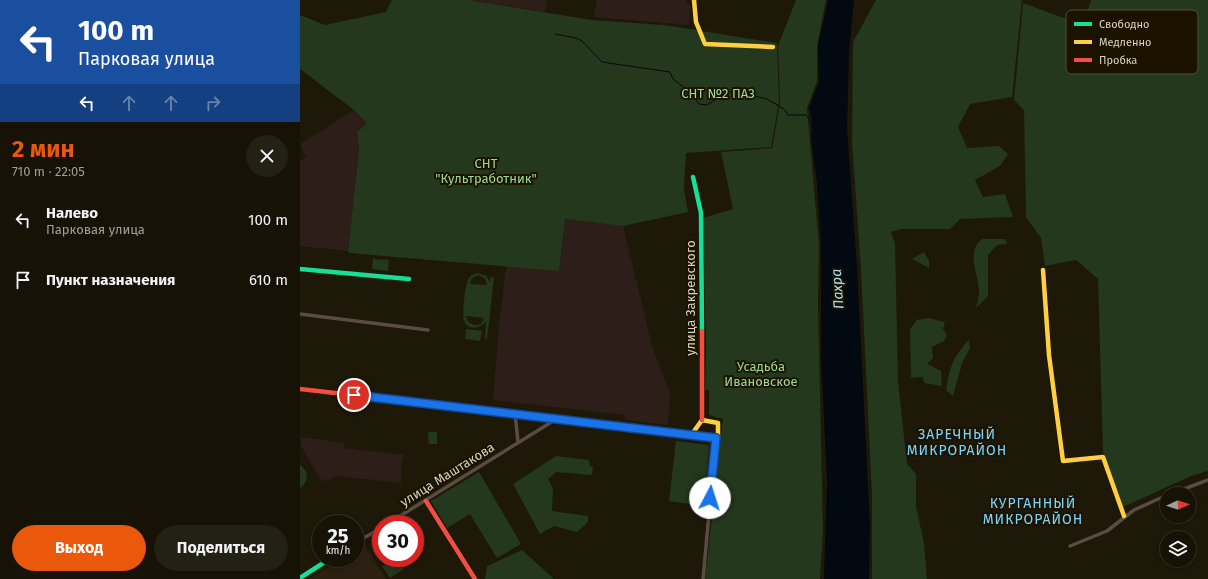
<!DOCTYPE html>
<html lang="ru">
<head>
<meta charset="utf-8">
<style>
  :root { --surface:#161206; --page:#232014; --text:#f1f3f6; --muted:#9e9e9b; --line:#353228; --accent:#ea580c }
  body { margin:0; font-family:"Fira Sans",sans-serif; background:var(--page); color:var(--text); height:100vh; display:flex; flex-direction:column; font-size:15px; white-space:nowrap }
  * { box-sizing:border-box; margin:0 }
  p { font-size:13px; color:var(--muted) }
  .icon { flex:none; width:22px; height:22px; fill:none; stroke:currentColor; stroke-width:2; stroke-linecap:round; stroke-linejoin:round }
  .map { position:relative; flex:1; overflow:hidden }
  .panel { display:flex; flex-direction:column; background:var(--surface); width:300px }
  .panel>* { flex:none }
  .top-card { background:#1a4fa0; color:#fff; overflow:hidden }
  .needle { width:26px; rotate:87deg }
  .fabs { position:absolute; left:860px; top:487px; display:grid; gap:8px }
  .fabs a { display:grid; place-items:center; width:36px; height:36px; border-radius:50%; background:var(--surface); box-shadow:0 2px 6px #0003,0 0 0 1px var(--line); font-size:20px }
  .speed { position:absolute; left:12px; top:515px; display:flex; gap:8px; font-size:20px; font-weight:700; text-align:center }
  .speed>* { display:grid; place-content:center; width:52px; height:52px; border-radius:50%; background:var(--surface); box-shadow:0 2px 6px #0003,0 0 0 1px var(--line); line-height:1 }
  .speed small { font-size:10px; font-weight:400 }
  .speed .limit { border:6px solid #d22; background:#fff; color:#111 }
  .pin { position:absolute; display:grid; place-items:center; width:34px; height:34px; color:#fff; margin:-17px; border:2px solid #fff; border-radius:50%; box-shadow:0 1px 4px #0007 }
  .me { position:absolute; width:44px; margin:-22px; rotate:5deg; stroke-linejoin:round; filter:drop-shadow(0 0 3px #0008) }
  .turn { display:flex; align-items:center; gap:14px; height:84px; padding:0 12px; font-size:18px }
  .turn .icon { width:52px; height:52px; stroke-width:2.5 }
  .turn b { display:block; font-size:28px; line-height:34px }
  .lanes { display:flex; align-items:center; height:38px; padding:0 12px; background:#0003; justify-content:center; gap:20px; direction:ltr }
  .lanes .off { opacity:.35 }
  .round { display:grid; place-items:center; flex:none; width:42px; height:42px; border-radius:21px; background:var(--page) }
  .summary { display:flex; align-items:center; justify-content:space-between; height:68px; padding:0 12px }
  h1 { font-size:24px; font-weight:700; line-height:30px; color:var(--accent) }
  .primary-button { display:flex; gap:8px; margin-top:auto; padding:8px 12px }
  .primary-button a { flex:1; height:46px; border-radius:24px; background:var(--accent); color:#fff; font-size:16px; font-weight:700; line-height:46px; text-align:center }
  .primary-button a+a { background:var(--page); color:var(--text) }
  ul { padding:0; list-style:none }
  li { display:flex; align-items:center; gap:12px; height:60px; padding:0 12px }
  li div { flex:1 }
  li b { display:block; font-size:15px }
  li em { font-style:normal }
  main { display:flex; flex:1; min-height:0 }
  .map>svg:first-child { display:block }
</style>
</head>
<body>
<main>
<section class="panel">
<div class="top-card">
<div class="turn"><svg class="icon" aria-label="left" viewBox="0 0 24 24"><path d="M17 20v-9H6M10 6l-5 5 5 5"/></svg><div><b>100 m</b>Парковая улица</div></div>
<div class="lanes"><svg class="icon" aria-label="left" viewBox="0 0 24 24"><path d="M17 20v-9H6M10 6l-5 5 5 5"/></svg><svg class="icon off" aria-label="ahead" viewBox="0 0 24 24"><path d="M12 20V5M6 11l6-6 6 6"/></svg><svg class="icon off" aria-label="ahead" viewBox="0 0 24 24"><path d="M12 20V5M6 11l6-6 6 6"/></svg><svg class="icon off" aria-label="right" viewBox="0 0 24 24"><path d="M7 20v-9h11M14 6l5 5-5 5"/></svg></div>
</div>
<div class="summary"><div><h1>2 мин</h1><p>710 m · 22:05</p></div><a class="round"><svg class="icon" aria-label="close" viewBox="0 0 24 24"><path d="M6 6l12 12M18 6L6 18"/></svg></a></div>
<ul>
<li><svg class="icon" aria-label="left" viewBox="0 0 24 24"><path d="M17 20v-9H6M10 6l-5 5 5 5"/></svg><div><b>Налево</b><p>Парковая улица</p></div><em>100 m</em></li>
<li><svg class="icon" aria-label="arrive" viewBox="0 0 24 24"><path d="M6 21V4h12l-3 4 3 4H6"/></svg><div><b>Пункт назначения</b></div><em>610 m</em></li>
</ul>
<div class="primary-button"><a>Выход</a><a>Поделиться</a></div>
</section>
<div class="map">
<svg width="908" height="579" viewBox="0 0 908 579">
  <rect width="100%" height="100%" fill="#1d1808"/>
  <g fill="#2e1e19">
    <polygon points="168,0 247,0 245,12"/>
    <polygon points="297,0 385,0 390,6 389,25 294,17"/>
    <polygon points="54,110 67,123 57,132 59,150 48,251 0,246 0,161 6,157 0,144"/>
    <polygon points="265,219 323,226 353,349 370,393 368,425 325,420 325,415 193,400 199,326 206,266 259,271"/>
    <polygon points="1,437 45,443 44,448 104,455 101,463 102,463 101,483 35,476 28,481 20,479 1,446"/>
  </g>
  <polygon fill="#2c2012" points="65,545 86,579 9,579 43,558 55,558 55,551"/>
  <g fill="#23381c" fill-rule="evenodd">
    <polygon points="92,0 168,0 292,20 364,25 477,43 479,102 471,147 386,153 384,189 388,212 323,226 265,219 259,271 49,253 48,251 59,150 57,132 67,123 54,110 0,69 0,15 25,25 86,12"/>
    <polygon points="496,0 526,0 517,46 517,81 507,108 519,246 518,303 523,532 520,579 405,579 423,419 409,415 409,390 405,390 406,347 403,218 433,209 421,152 472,148 480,103 478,46"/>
    <polygon points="576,0 722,0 712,97 670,104 658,127 667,148 699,146 708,154 700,166 675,180 683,197 705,194 713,217 660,219 650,229 602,229 591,232 595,243 598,382 607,464 616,474 616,506 624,543 627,579 572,579 572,495 561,270 552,142 553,42"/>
    <polygon points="791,0 908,0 908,471 891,476 823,507 803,452 798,279 776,260 745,266 741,238 726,217 724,110 714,100 723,3 783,25"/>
    <path d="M682 239H705L707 244 697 245 688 255V296L676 308C677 303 679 297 679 292 679 274 665 253 682 239Z"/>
    <polygon points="624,252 629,261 629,268 612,259"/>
    <polygon points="73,259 89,260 88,271 72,269"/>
    <path d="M178 273 186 276 190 282 191 277H194L187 339H185L186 321C181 328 168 332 164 320 162 314 165 286 168 280 170 275 174 274 178 273ZM179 275 185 279 187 285 170 284 172 278ZM166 316H167L184 318 181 324 174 325 168 322Z"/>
    <polygon points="628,318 645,322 643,329 647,335 644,341 632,347 633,358 627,364 641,371 642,386 625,383 622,377 611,378 610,329 617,320"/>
    <polygon points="166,329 182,331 180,341 165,339"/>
    <path d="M669 340 670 348 662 363 653 396 646 390C650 366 653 357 669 340Z"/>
    <polygon points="128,432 137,432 137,444 129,444"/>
    <polygon points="376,441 409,445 404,506 369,501"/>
    <polygon points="256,456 289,460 290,466 293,467 292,475 256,472 248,479 253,488 252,511 288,516 288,522 277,532 254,526 240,534 213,484"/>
    <path d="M0 465C9 471 9 482 0 488Z"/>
    <polygon points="179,472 221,544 197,558 170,514 147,528 131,501"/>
    <polygon points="222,550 254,579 185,579 187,566"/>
    <polygon points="96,558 98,558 104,569 90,578 82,566"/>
  </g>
  <polygon fill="#030910" points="528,0 554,0 549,53 547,128 557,267 570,524 569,579 524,579 527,481 521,356 521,248 517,182 511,140 512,121 509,108 519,81 518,45"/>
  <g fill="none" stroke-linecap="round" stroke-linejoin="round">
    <polyline stroke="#030910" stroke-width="1" points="255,34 276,38 282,41 302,62 370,72 373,79 390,92 399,104 407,105 428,92 434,91 467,99 484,109 488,115 506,115 512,124"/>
    <g stroke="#5a4c45" stroke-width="3.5">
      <polyline points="0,314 128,330"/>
      <polyline points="215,413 218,442"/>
      <polyline points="871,494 908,480"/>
      <polyline points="87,524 258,418"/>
      <polyline points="55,543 81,528"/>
      <polyline points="770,546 807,531 834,510 867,495"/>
      <polyline points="403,579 416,438"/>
    </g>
    <g stroke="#16e098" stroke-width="4.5">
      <polyline points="393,177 401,213 402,331"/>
      <polyline points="0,269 109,279"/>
      <polyline points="0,578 31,558"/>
    </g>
    <g stroke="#ffcf43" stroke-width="4.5">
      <polyline points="394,0 396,22 405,44 473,47"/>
      <polyline points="743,270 749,355 763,461 803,457 824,516"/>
      <polyline points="254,418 416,438 418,436 418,423 402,420 392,434"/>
    </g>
    <g stroke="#f24e42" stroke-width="4.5">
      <polyline points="402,331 402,420"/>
      <polyline points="0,389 254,418"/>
      <polyline points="126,501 175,579"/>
    </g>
  </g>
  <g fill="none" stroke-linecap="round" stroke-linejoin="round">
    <g stroke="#114b97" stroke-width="10">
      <polyline id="route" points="54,395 416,438 410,498"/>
    </g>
    <use href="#route" stroke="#1a73e8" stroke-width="7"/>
  </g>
  <g text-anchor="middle" stroke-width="4" stroke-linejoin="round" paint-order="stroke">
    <g font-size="13" fill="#9cda8f" stroke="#1b1300">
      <text x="418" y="98">СНТ №2 ПАЗ</text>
      <text x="186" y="168">СНТ<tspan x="186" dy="15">"Культработник"</tspan></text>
      <text x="461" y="371">Усадьба<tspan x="461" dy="15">Ивановское</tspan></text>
    </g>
    <g font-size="13" fill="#d8d2c1" stroke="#1b1300">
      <text transform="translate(390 298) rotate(-90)" y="5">улица Закревского</text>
      <text transform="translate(147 474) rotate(-32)" y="5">улица Маштакова</text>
    </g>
    <g font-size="14" font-style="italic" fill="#a7e3ff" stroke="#1b1300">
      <text transform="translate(537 289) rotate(-94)" y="5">Пахра</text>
    </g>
    <g font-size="14" letter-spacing="1" fill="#7dd4fb" stroke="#1b1300">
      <text x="657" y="439">ЗАРЕЧНЫЙ<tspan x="657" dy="16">МИКРОРАЙОН</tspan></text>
      <text x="733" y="508">КУРГАННЫЙ<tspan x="733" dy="16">МИКРОРАЙОН</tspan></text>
    </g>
  </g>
  <rect x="766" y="10" width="132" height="64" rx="6" fill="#1b1300" stroke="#544c3a" stroke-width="1"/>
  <rect x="774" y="22" width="18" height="4" fill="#16e098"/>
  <rect x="774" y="40" width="18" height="4" fill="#ffcf43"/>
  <rect x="774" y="58" width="18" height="4" fill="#f24e42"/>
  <g font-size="11" fill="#d8d2c1">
    <text x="799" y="28">Свободно</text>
    <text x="799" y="46">Медленно</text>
    <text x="799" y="64">Пробка</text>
  </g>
</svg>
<div class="fabs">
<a><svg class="needle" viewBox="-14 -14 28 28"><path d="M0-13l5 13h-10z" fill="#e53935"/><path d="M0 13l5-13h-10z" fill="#9e9e9b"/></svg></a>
<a><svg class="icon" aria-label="layers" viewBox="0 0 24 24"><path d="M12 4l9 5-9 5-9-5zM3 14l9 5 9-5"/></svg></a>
</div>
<div class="speed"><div>25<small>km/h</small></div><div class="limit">30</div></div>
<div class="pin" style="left:54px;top:395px;background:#d93025"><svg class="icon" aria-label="arrive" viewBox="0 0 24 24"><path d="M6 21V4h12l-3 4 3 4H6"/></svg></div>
<svg class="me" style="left:410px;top:498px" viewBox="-20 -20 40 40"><circle r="19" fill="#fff"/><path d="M0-13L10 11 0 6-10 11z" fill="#1a73e8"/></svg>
</div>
</main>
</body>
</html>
